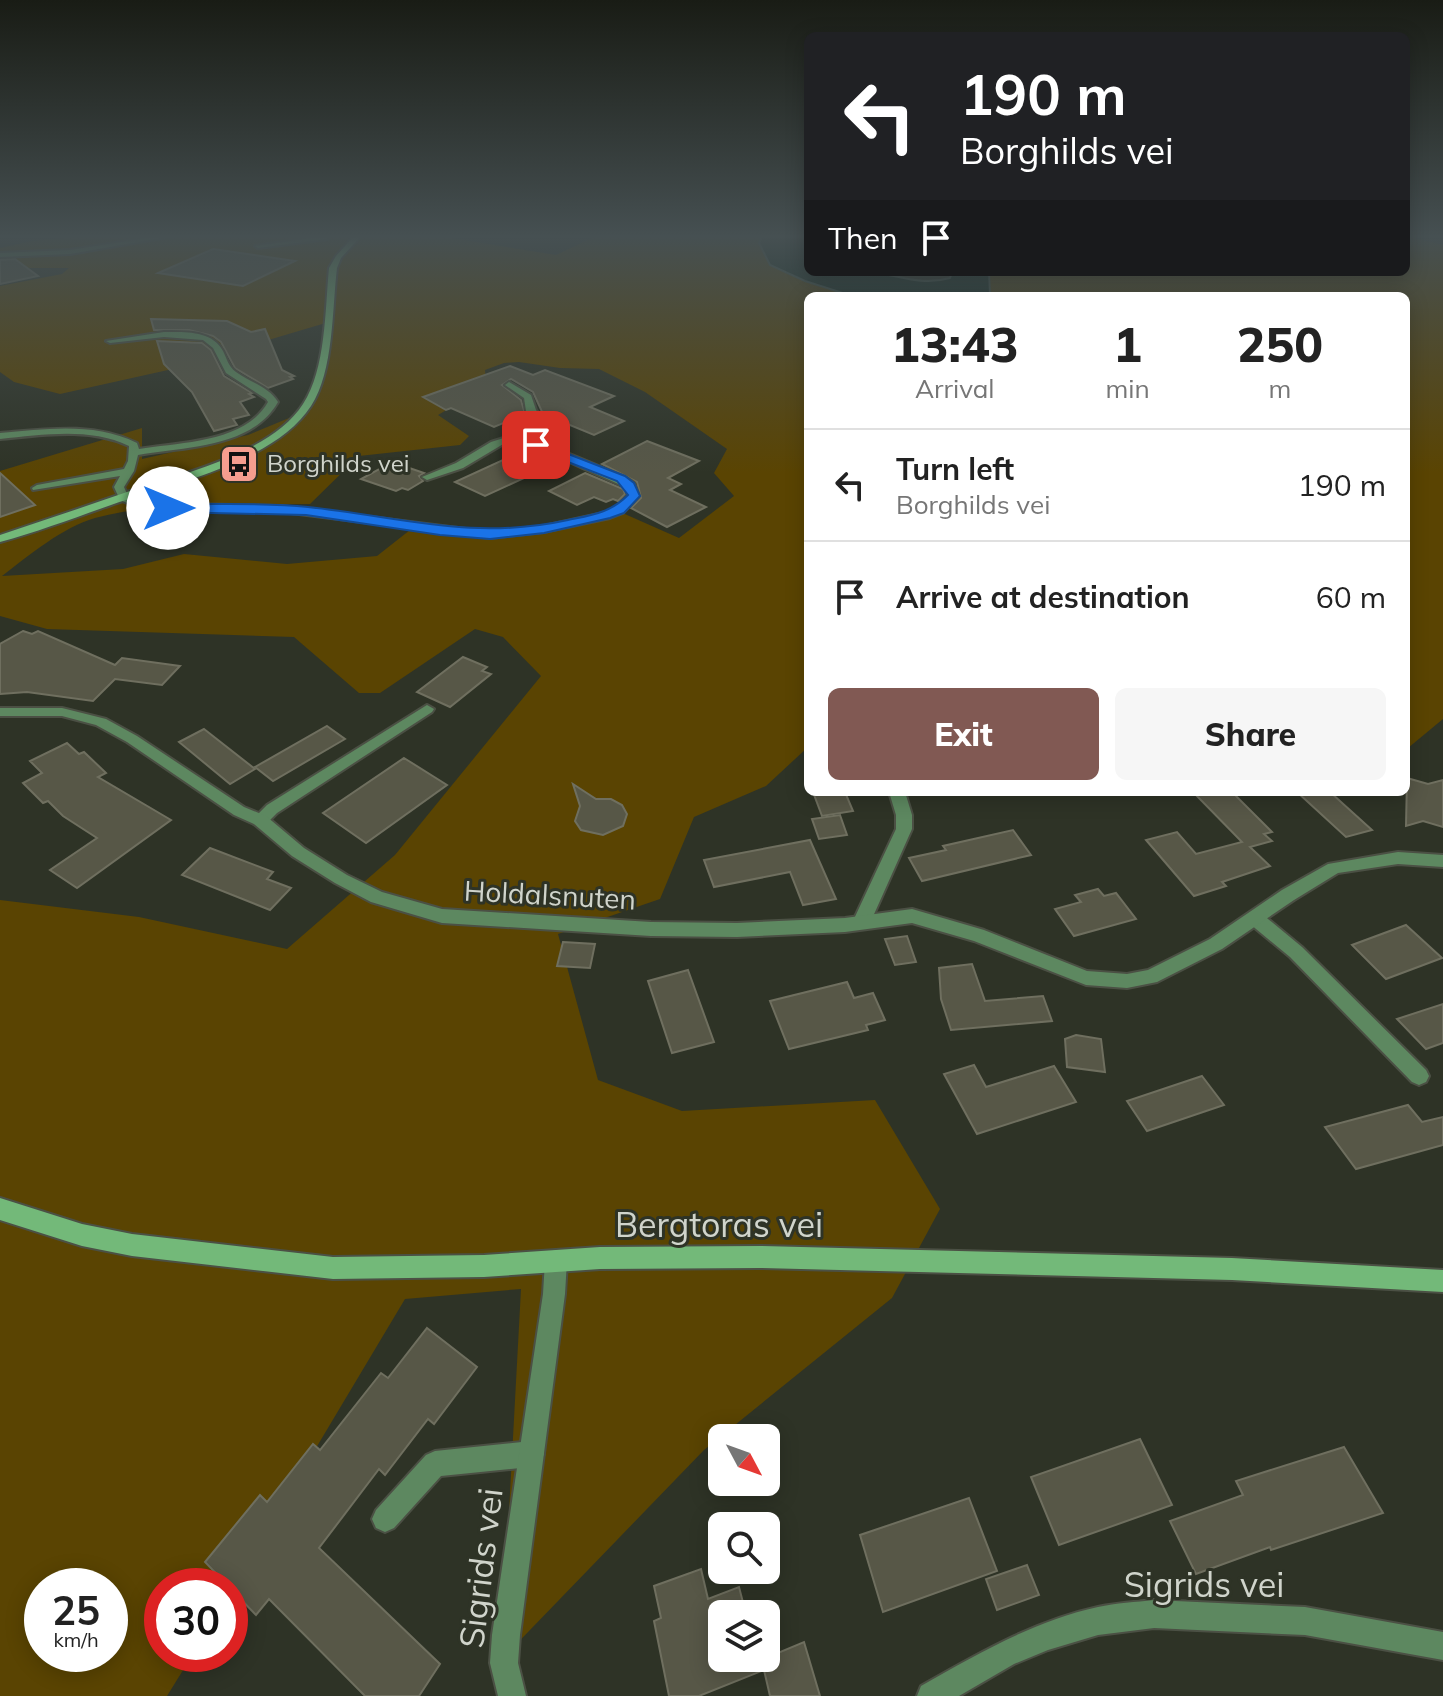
<!DOCTYPE html>
<html lang="en">
<head>
<meta charset="utf-8">
<style>
  :root { --surface:#fff; --page:#f6f6f6; --text:#222; --muted:#767676; --line:#e0e0e0; --accent:#815953 }
  body { margin:0; font-family:Mulish,sans-serif; background:var(--page); color:var(--text); height:100vh; display:flex; flex-direction:column; font-size:30px; white-space:nowrap }
  * { box-sizing:border-box; margin:0 }
  p { font-size:26px; color:var(--muted) }
  .icon { flex:none; width:44px; height:44px; fill:none; stroke:currentColor; stroke-width:2; stroke-linecap:round; stroke-linejoin:round }
  .map { position:relative; flex:1; overflow:hidden }
  .side { position:absolute; left:804px; top:292px; width:606px; height:504px; display:flex; flex-direction:column; background:var(--surface); border-radius:12px; box-shadow:0 4px 20px #0003 }
  .side>* { flex:none }
  .hud { position:absolute; left:804px; top:32px; width:606px; height:244px; border-radius:12px; box-shadow:0 4px 20px #0003; background:#202124; color:#fff; overflow:hidden }
  .needle { width:52px; rotate:131deg }
  .controls { position:absolute; left:708px; top:1424px; display:grid; gap:16px }
  .controls a { display:grid; place-items:center; width:72px; height:72px; border-radius:12px; background:var(--surface); box-shadow:0 4px 20px #0003; font-size:40px }
  .speed { position:absolute; left:24px; top:1568px; display:flex; gap:16px; font-size:40px; font-weight:700; text-align:center }
  .speed>* { display:grid; place-content:center; width:104px; height:104px; border-radius:50%; background:var(--surface); box-shadow:0 4px 20px #0003; line-height:1 }
  .speed small { font-size:20px; font-weight:400 }
  .speed .limit { border:12px solid #d22; background:#fff; color:#111 }
  .pin { position:absolute; display:grid; place-items:center; width:68px; height:68px; color:#fff; margin:-34px; border-radius:16px; box-shadow:0 4px 12px #0006 }
  .me { position:absolute; width:88px; margin:-44px; rotate:90deg; stroke-linejoin:round; filter:drop-shadow(0 0 6px #0008) }
  .turn { display:flex; align-items:center; gap:28px; height:168px; padding:0 24px; font-size:36px }
  .turn .icon { width:104px; height:104px; stroke-width:2.5 }
  .turn b { display:block; font-size:56px; line-height:68px }
  .then { display:flex; align-items:center; height:76px; padding:0 24px; background:#0003; gap:16px; font-size:30px }
  .eta { display:flex; justify-content:space-evenly; align-items:center; height:136px; text-align:center }
  .eta b { font-size:48px; font-weight:800; line-height:56px }
  .primary-button { display:flex; gap:16px; margin-top:auto; padding:16px 24px }
  .primary-button a { flex:1; height:92px; border-radius:12px; background:var(--accent); color:#fff; font-size:32px; font-weight:800; line-height:92px; text-align:center }
  .primary-button a+a { background:var(--page); color:var(--text) }
  ul { padding:0; list-style:none }
  li { display:flex; align-items:center; gap:24px; height:112px; padding:0 24px; border-top:2px solid var(--line) }
  li div { flex:1 }
  li b { display:block; font-size:30px }
  li em { font-style:normal }
  .map>svg:first-child { display:block }
</style>
</head>
<body>
<div class="map">
<svg width="1443" height="1696" viewBox="0 0 1443 1696">
  <rect width="100%" height="100%" fill="#2e3326"/>
  <g fill="#5a4402" fill-rule="evenodd">
    <path d="M88 236H439L556 255 596 236H762L759 243 770 265 805 281 852 296H808V747L766 786 694 817 660 899 558 934 598 1080 682 1111 875 1100 940 1209 892 1298 704 1450 501 1660 521 1289 405 1299 230 1592V1586H162V1654H193L167 1696H0V900L139 917 287 949 395 855 541 676 503 637 475 629 380 693H359L294 637 47 629 0 616V471L142 428V459L248 435 306 411 321 387 331 349 329 322 168 370 60 394 14 382 0 372V286L62 274 69 268H0V248L32 241ZM519 362 560 368 599 369 645 392 727 449 714 473 734 496 679 538 618 511 521 530H410L377 556 287 564 184 554 123 569 2 576C28 556 63 527 95 518 163 500 240 505 310 504L359 456 460 445 469 436 438 415 482 389 486 384 485 370 504 363ZM42 1586H110V1654H42Z"/>
    <polygon points="1406,236 1443,245 1443,719 1408,748 1406,296 989,296 989,272 1406,272"/>
  </g>
  <path fill="#001f14" stroke="#3e554b" stroke-width="2" d="M762 236H808V272C829 272 852 269 873 272 900 276 922 286 950 278L952 272H989L990 294 852 296 805 281 770 265 759 243Z"/>
  <g fill="#575747" stroke="#6f6f5f" stroke-width="2">
    <polygon points="213,249 295,261 243,286 158,273"/>
    <polygon points="15,259 38,276 0,284 0,260"/>
    <polygon points="151,319 227,321 251,332 265,329 282,370 294,376 290,377 293,379 268,388 235,368 221,342 213,336 189,330 154,330"/>
    <polygon points="157,341 202,343 211,350 224,376 252,393 249,394 254,397 240,402 249,415 233,419 237,425 214,431 192,392 164,364"/>
    <polygon points="510,366 533,375 545,370 614,396 590,407 624,421 594,435 543,414 533,392 511,379 502,385 521,400 525,414 494,427 451,408 446,410 423,397"/>
    <polygon points="647,441 699,461 668,478 681,484 670,490 706,507 667,527 631,508 641,498 637,482 602,464"/>
    <polygon points="505,459 535,473 485,496 455,482"/>
    <polygon points="392,462 424,473 419,476 423,481 408,490 402,488 396,491 361,479"/>
    <polygon points="0,473 35,505 0,517"/>
    <polygon points="585,473 623,489 625,494 618,501 613,499 606,502 594,497 577,505 549,491"/>
    <polygon points="23,631 32,634 38,631 115,665 122,658 180,666 162,685 115,679 93,701 27,692 0,694 0,644"/>
    <polygon points="463,657 487,667 482,671 491,674 450,707 417,692"/>
    <polygon points="327,726 345,739 273,781 255,767"/>
    <polygon points="204,729 255,769 230,784 179,742"/>
    <polygon points="67,743 79,754 84,752 106,773 98,777 171,820 77,888 50,870 97,838 63,816 48,801 43,803 23,783 42,773 30,761"/>
    <polygon points="404,758 447,785 366,843 323,813"/>
    <polygon points="1407,778 1428,784 1443,780 1443,827 1423,821 1406,826"/>
    <polygon points="573,784 596,799 611,799 622,805 627,814 623,826 603,835 581,830 575,821 580,806"/>
    <polygon points="813,792 845,792 853,811 822,816"/>
    <polygon points="1193,792 1232,792 1272,832 1264,834 1272,841 1250,847 1270,866 1222,882 1226,886 1194,896 1146,840 1177,832 1196,854 1242,842"/>
    <polygon points="1297,792 1330,792 1372,830 1346,837"/>
    <polygon points="840,815 847,835 819,839 812,819"/>
    <polygon points="1013,830 1031,855 922,881 909,858 946,850 943,846"/>
    <polygon points="810,840 836,899 803,905 790,872 714,887 704,860"/>
    <polygon points="210,848 273,872 267,879 291,888 270,910 182,875"/>
    <polygon points="1098,889 1104,896 1116,893 1136,919 1074,936 1055,909 1081,902 1075,895"/>
    <polygon points="1406,925 1442,958 1386,979 1352,945"/>
    <polygon points="907,936 916,962 895,965 885,939"/>
    <polygon points="563,942 595,944 590,968 557,966"/>
    <polygon points="972,964 985,1001 1043,996 1052,1021 951,1030 941,999 939,968"/>
    <polygon points="688,970 714,1042 672,1053 648,981"/>
    <polygon points="847,982 854,998 873,993 885,1020 866,1025 868,1030 789,1049 770,1001"/>
    <polygon points="1443,1004 1443,1043 1426,1049 1397,1019"/>
    <polygon points="1076,1035 1101,1039 1105,1072 1067,1067 1065,1039"/>
    <polygon points="974,1065 986,1087 1054,1066 1076,1102 977,1134 944,1074"/>
    <polygon points="1202,1076 1224,1105 1147,1131 1127,1101"/>
    <polygon points="1408,1105 1422,1122 1443,1117 1443,1145 1356,1169 1325,1127"/>
    <polygon points="427,1328 477,1367 434,1424 428,1419 385,1475 379,1469 319,1548 440,1664 419,1696 365,1696 269,1599 256,1615 205,1562 260,1495 267,1502 313,1444 320,1450 381,1373 388,1378"/>
    <polygon points="1140,1439 1172,1505 1059,1545 1031,1477"/>
    <polygon points="1344,1447 1383,1513 1271,1550 1270,1547 1196,1574 1170,1521 1243,1495 1236,1481"/>
    <polygon points="969,1498 997,1571 883,1612 860,1535"/>
    <polygon points="1027,1565 1039,1595 997,1610 986,1579"/>
    <polygon points="701,1569 708,1599 739,1587 746,1614 722,1614 722,1658 766,1658 804,1642 820,1696 770,1696 764,1670 699,1696 669,1696 654,1621 661,1618 654,1586"/>
  </g>
  <g fill="none" stroke-linecap="round" stroke-linejoin="round">
    <g stroke="#4b5044" stroke-width="4">
      <g id="lane">
        <polygon points="325,236 327,239 258,248 255,246"/>
        <polygon points="510,436 535,441 530,444 505,443 463,468 427,480 422,477 456,463 491,442"/>
        <polygon points="427,705 434,709 432,712 277,813 266,824 254,824 252,820 267,805"/>
        <polygon points="889,792 905,792 912,815 912,829 871,921 868,926 856,926 853,921 896,829 896,815"/>
        <polygon points="1256,912 1262,914 1302,947 1426,1070 1429,1076 1426,1082 1419,1085 1412,1082 1290,957 1250,924 1247,919 1250,914"/>
        <polygon points="531,1441 540,1445 544,1454 540,1463 531,1467 441,1476 394,1528 385,1532 376,1528 372,1519 376,1510 426,1455 435,1451"/>
      </g>
    </g>
    <g stroke="#4b5044" stroke-width="4">
      <g id="street">
        <polygon points="159,236 173,236 70,254 0,257 0,253 70,250"/>
        <path d="M164 332C184 332 212 330 223 351 227 359 228 366 236 372 251 383 268 386 278 402 252 448 185 447 138 455L134 471 124 487 128 496 143 503 283 506 490 532 544 526 603 513 615 509 628 495 625 487 527 443 525 441 532 432 534 420 526 411 524 398 505 385 509 382 531 395 536 410 544 420 542 432 536 440 625 477 634 483 639 496 623 513 610 518 544 532 490 538 283 512 141 509 120 500 114 487 120 476 33 490 32 488 37 485 124 469 128 461 129 446C89 427 43 435 0 439V433C47 429 94 422 137 443L139 449C180 442 245 443 268 402L266 399 226 373 213 348 203 340 164 337 110 343 106 341Z"/>
        <polygon points="0,708 62,708 106,719 137,736 244,807 266,816 304,848 347,875 382,892 442,909 651,922 737,923 845,918 912,909 984,930 1087,971 1127,974 1148,970 1210,939 1282,890 1328,864 1398,852 1443,855 1443,867 1398,864 1338,873 1294,900 1222,949 1157,982 1127,988 1086,985 974,941 912,923 845,932 737,937 651,936 442,923 371,902 335,883 292,856 254,824 234,815 127,742 96,725 62,716 0,716"/>
        <polygon points="556,1250 564,1253 567,1261 565,1294 520,1635 518,1663 526,1696 498,1696 490,1663 492,1635 543,1294 545,1261 548,1253"/>
        <path d="M1154 1600 1305 1607 1443 1632V1660L1305 1635 1154 1628 1098 1635 1048 1650 1014 1664 959 1696H917L921 1686C977 1654 1034 1621 1098 1607 1116 1603 1136 1602 1154 1600Z"/>
      </g>
    </g>
    <g stroke="#4b5044" stroke-width="4">
      <g id="secondary">
        <path d="M354 236H361L341 258 337 268C332 309 334 371 311 406 275 462 172 484 111 505 74 518 37 532 0 542V535C42 521 84 507 127 492 180 474 271 454 303 404 326 369 325 309 329 268L336 256Z"/>
        <polygon points="0,1198 82,1224 132,1234 333,1257 484,1255 600,1247 760,1246 1232,1258 1443,1270 1443,1292 1232,1280 760,1268 600,1269 484,1277 333,1279 132,1256 82,1246 0,1220"/>
      </g>
    </g>
    <use href="#lane" fill="#5d8860" fill-rule="evenodd"/>
    <use href="#street" fill="#5d8860" fill-rule="evenodd"/>
    <use href="#secondary" fill="#73b979" fill-rule="evenodd"/>
  </g>
  <linearGradient id="sky" x2="0" y2="1"><stop stop-color="#191c15"/><stop offset="0.5" stop-color="#465052"/><stop offset="1" stop-color="#465052" stop-opacity="0"/></linearGradient>
  <rect width="1443" height="473" fill="url(#sky)"/>
  <path fill="#1a73e8" stroke="#114b97" stroke-width="2" d="M532 443H540L625 476 634 483 640 496 624 513 610 518 544 533 490 539 440 535 306 515 168 512 162 508 168 504C214 505 262 502 308 507 402 517 472 541 568 520 592 515 610 513 628 495L617 481 532 448Z"/>
  <defs>
    <g id="bus-square" transform="scale(2)"><rect x="-9" y="-9" width="18" height="18" rx="4" fill="#f59d8f" stroke="#2e3326"/><path d="M-5-6H5V4H4V6H2V4H-2V6H-4V4H-5ZM-3.5-4V0h7V-4ZM-3.5 1.2v1.5H-2V1.2ZM2 1.2v1.5H3.5V1.2Z" fill="#111"/></g>
  </defs>
  <g fill-rule="evenodd">
    <use href="#bus-square" x="239" y="464"/>
  </g>
  <g text-anchor="middle" stroke-width="6" stroke-linejoin="round" paint-order="stroke">
    <g font-size="24" fill="#d0d4cb" stroke="#2e3326" text-anchor="start">
      <text x="267" y="472">Borghilds vei</text>
    </g>
    <g font-size="28" fill="#d0d4cb" stroke="#2e3326">
      <text transform="translate(550 895) rotate(3)" y="10">Holdalsnuten</text>
    </g>
    <g font-size="34" fill="#d0d4cb" stroke="#2e3326">
      <text x="719" y="1237">Bergtoras vei</text>
      <text transform="translate(481 1568) rotate(-83)" y="12">Sigrids vei</text>
      <text x="1204" y="1597">Sigrids vei</text>
    </g>
  </g>
</svg>
<div class="controls">
<a><svg class="needle" viewBox="-14 -14 28 28"><path d="M0-13l5 13h-10z" fill="#e53935"/><path d="M0 13l5-13h-10z" fill="#767676"/></svg></a>
<a><svg class="icon" aria-label="search" viewBox="0 0 24 24"><circle cx="10" cy="10" r="6"/><path d="M15 15l6 6"/></svg></a>
<a><svg class="icon" aria-label="layers" viewBox="0 0 24 24"><path d="M12 4l9 5-9 5-9-5zM3 14l9 5 9-5"/></svg></a>
</div>
<div class="speed"><div>25<small>km/h</small></div><div class="limit">30</div></div>
<div class="pin" style="left:536px;top:445px;background:#d93025"><svg class="icon" aria-label="arrive" viewBox="0 0 24 24"><path d="M6 21V4h12l-3 4 3 4H6"/></svg></div>
<svg class="me" style="left:168px;top:508px" viewBox="-20 -20 40 40"><circle r="19" fill="#fff"/><path d="M0-13L10 11 0 6-10 11z" fill="#1a73e8"/></svg>
<div class="hud">
<div class="turn"><svg class="icon" aria-label="left" viewBox="0 0 24 24"><path d="M17 20v-9H6M10 6l-5 5 5 5"/></svg><div><b>190 m</b>Borghilds vei</div></div>
<div class="then">Then<svg class="icon" aria-label="arrive" viewBox="0 0 24 24"><path d="M6 21V4h12l-3 4 3 4H6"/></svg></div>
</div>
<section class="side">
<div class="eta">
<div><b>13:43</b><p>Arrival</p></div>
<div><b>1</b><p>min</p></div>
<div><b>250</b><p>m</p></div>
</div>
<ul>
<li><svg class="icon" aria-label="left" viewBox="0 0 24 24"><path d="M17 20v-9H6M10 6l-5 5 5 5"/></svg><div><b>Turn left</b><p>Borghilds vei</p></div><em>190 m</em></li>
<li><svg class="icon" aria-label="arrive" viewBox="0 0 24 24"><path d="M6 21V4h12l-3 4 3 4H6"/></svg><div><b>Arrive at destination</b></div><em>60 m</em></li>
</ul>
<div class="primary-button"><a>Exit</a><a>Share</a></div>
</section>
</div>
</body>
</html>
